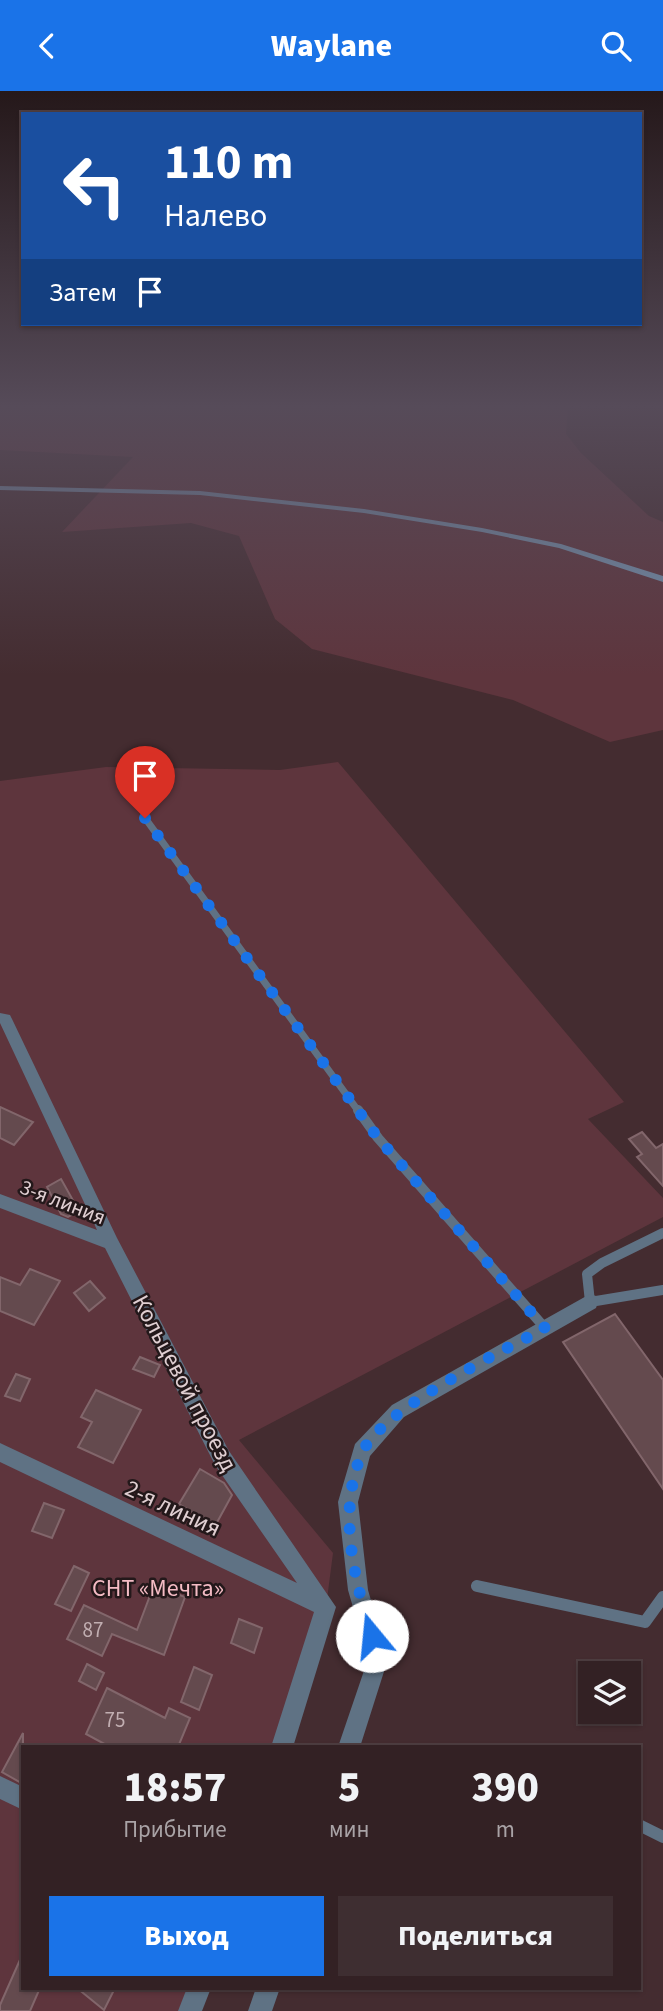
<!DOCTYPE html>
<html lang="ru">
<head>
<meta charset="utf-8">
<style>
  :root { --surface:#332124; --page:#3e2e31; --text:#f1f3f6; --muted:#a9a3a6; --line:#4e3e41; --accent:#1a73e8 }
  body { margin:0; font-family:"Source Sans 3",sans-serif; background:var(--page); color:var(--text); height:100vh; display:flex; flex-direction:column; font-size:26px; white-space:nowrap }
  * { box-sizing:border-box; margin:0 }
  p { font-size:23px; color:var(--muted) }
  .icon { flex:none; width:38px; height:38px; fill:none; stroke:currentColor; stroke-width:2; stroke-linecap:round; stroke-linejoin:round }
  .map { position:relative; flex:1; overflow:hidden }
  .sheet { position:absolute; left:21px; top:1654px; width:620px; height:245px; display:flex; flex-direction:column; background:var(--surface); border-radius:0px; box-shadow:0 2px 5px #0004,0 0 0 2px var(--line) }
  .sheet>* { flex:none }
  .hud { position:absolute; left:21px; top:21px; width:621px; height:214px; border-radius:0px; box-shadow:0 2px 5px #0004,0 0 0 2px var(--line); background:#1a4fa0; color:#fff; overflow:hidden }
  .controls { position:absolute; left:578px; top:1570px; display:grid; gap:14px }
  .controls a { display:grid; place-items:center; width:63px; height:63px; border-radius:0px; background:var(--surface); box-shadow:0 2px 5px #0004,0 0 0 2px var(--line); font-size:35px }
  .pin { position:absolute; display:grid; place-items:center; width:60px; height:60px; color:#fff; margin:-72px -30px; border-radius:50% 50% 50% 0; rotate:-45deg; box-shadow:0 0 7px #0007 }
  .pin .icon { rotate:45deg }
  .me { position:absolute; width:77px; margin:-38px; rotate:343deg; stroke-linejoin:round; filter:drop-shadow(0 0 5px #0008) }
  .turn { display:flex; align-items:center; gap:24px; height:147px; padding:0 28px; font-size:32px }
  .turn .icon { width:91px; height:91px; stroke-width:2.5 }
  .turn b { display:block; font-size:49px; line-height:60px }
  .then { display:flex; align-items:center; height:66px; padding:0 28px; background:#0003; gap:14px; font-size:26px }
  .eta { display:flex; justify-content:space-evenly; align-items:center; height:119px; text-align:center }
  .eta b { font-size:42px; font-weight:800; line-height:49px }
  .button { display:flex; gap:14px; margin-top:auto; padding:14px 28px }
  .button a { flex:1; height:80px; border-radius:0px; background:var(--accent); color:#fff; font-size:28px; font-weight:800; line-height:80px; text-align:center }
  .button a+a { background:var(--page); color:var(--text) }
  header { display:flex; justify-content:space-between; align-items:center; height:91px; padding:0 28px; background:var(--accent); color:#fff; font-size:32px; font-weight:800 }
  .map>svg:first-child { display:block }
</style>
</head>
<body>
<header><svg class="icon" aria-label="back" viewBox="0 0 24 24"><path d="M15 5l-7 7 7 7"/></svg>Waylane<svg class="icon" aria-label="search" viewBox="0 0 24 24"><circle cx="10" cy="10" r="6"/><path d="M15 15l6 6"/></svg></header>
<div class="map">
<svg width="663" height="1920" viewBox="0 0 663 1920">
  <rect width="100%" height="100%" fill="#442c30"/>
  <g fill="#5e353d">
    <polygon points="0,315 568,315 566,343 581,362 649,425 663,431 663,639 610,651 513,609 312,558 275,528 239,445 191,432 62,441 133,366 0,359"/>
    <polygon points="338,671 624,1011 588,1028 663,1107 663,1126 239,1349 333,1462 326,1516 282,1655 23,1656 23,1897 199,1897 190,1920 0,1920 0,690 106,676 280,679"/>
  </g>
  <g fill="#644a4e" stroke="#82666b" stroke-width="2">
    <polygon points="0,1016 33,1031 14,1054 0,1047"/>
    <polygon points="642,1041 656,1057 663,1053 663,1095 637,1066 642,1063 629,1048"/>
    <polygon points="61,1088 79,1120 68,1126 61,1123 47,1096"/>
    <polygon points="30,1178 60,1190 34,1234 0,1220 0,1186 20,1194"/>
    <polygon points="90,1190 105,1207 89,1220 74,1202"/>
    <polygon points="615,1223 663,1289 663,1398 563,1251"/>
    <polygon points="140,1266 160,1274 154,1286 133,1278"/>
    <polygon points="16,1283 30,1288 20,1310 5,1305"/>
    <polygon points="96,1299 141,1319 113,1372 78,1356 92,1331 81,1326"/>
    <polygon points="200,1378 224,1392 232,1404 215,1435 179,1413"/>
    <polygon points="44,1412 64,1419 52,1447 32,1440"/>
    <polygon points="74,1475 89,1482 71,1520 55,1513"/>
    <polygon points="154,1494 185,1506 164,1564 112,1543 102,1565 67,1548 84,1514 137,1539"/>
    <polygon points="239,1528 262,1537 254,1562 231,1552"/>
    <polygon points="87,1573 104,1582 96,1599 79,1590"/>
    <polygon points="194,1576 212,1584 199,1619 181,1611"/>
    <polygon points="107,1597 165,1627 169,1617 190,1627 178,1656 110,1656 86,1643"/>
    <polygon points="23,1642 23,1693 2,1681"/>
    <polygon points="23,1862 23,1897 40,1897 30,1920 0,1920 0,1914"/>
    <polygon points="77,1897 115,1897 104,1919"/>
  </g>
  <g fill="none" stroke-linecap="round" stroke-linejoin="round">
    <polyline stroke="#5f7284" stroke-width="7" points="145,727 359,1021"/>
    <g stroke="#5f7284" stroke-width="10">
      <polyline points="358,1019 378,1047 545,1237"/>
      <polyline points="663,1142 602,1172 587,1183 590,1211 663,1199"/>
    </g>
    <g stroke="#5f7284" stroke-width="12">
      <polyline points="477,1495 645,1531 663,1506"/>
      <polyline points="639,1734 663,1746"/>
    </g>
    <g fill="#5f7284" fill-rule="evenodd">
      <polygon points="0,922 10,924 12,928 117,1147 229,1360 336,1516 293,1656 271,1656 314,1521 0,1371 0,1352 297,1492 215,1374 105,1157 0,1117 0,1103 97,1139 0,932"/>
      <polygon points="590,1203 596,1205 598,1211 596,1217 404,1326 370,1365 358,1411 368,1499 388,1568 360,1656 338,1656 368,1568 348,1499 338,1411 355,1353 392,1314"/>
      <polygon points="0,1685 23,1696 23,1719 0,1708"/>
      <polygon points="187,1897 211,1897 202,1920 178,1920"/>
      <polygon points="256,1897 280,1897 272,1920 248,1920"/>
    </g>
    <polygon fill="#7695b1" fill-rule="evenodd" points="0,395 200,400 364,418 482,437 561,453 663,485 663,491 559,457 482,441 364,422 200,404 0,399"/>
  </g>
  <linearGradient id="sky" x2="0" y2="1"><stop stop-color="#25181a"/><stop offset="0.54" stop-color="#564b59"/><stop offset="1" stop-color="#564b59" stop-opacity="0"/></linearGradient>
  <rect width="663" height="584" fill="url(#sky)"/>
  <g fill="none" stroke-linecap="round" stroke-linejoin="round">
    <path stroke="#1a73e8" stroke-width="12" stroke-dasharray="0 21.6" d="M145 727 378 1047 545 1237C501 1261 380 1319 362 1362 337 1420 354 1488 372 1545"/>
  </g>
  <g text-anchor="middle" stroke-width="5" stroke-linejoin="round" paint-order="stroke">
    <g font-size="21" fill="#e0cfd2" stroke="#23181a">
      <text transform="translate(63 1111) rotate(21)" y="7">3-я линия</text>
    </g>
    <g font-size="21" fill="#c1aeb1">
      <text x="93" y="1546">87</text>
      <text x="115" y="1636">75</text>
    </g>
    <g font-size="24" fill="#e0cfd2" stroke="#23181a">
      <text transform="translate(185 1292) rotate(62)" y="8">Кольцевой проезд</text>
      <text transform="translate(173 1417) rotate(25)" y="8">2-я линия</text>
    </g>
    <g font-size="24" fill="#f4bbc4" stroke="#23181a">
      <text x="158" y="1505">СНТ «Мечта»</text>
    </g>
  </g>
</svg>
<div class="controls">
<a><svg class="icon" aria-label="layers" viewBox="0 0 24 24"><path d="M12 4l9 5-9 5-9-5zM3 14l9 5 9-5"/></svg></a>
</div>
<div class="pin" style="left:145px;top:727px;background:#d93025"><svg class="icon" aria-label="arrive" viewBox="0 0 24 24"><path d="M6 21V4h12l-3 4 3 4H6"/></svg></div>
<svg class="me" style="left:372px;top:1545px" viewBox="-20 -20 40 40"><circle r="19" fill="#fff"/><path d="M0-13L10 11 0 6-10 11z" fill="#1a73e8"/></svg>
<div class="hud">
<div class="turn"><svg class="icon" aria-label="left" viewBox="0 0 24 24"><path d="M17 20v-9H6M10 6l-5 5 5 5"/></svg><div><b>110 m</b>Налево</div></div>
<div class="then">Затем<svg class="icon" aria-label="arrive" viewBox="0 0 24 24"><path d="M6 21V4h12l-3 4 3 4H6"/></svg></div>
</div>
<section class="sheet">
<div class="eta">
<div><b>18:57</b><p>Прибытие</p></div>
<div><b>5</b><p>мин</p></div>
<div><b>390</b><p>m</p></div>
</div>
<div class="button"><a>Выход</a><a>Поделиться</a></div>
</section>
</div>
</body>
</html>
